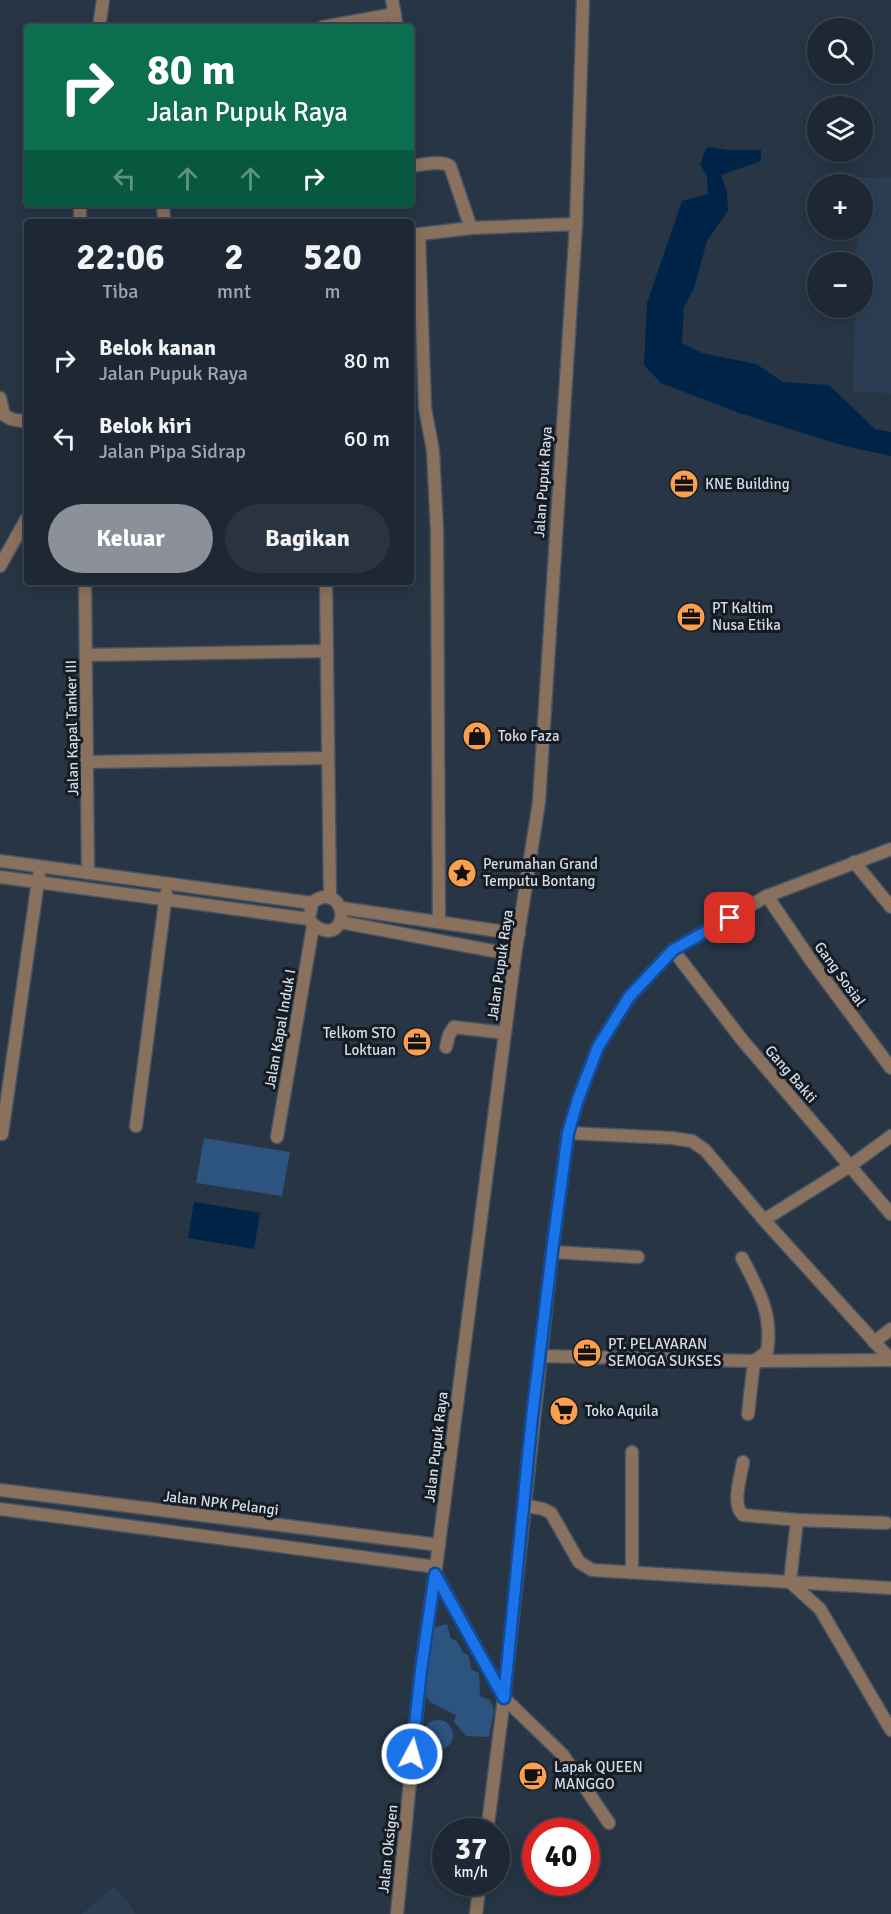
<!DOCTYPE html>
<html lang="id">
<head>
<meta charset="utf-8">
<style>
  :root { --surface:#1d2834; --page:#2a3440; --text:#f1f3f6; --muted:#a0a6ac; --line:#3b444f; --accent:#8c9099 }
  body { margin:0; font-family:Signika,sans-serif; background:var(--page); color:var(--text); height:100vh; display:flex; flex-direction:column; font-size:22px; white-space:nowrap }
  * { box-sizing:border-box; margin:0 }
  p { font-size:20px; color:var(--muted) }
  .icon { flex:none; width:33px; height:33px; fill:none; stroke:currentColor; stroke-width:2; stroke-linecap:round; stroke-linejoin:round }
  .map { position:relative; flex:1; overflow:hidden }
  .panel { position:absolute; left:24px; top:219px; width:390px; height:366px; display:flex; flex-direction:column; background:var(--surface); border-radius:6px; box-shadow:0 3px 15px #0003,0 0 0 2px var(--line) }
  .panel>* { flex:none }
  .hud { position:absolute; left:24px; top:24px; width:390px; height:183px; border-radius:6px; box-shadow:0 3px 15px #0003,0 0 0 2px var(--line); background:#0b6e4f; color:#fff; overflow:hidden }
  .fabs { position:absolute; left:807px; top:18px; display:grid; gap:12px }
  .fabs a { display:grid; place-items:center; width:66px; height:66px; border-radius:50%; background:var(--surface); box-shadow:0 3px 15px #0003,0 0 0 2px var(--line); font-size:30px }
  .speed { position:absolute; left:432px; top:1818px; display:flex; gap:12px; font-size:30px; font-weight:700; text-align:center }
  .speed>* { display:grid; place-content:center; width:78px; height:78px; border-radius:50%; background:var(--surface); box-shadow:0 3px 15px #0003,0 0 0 2px var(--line); line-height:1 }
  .speed small { font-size:15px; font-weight:400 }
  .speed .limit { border:9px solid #d22; background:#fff; color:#111 }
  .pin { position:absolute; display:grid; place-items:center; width:51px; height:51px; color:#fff; margin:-26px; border-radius:12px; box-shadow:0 3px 9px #0006 }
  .me { position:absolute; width:66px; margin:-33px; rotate:6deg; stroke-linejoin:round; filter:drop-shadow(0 0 4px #0008) }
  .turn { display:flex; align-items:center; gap:21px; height:126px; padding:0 24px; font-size:27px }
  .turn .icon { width:78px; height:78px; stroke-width:2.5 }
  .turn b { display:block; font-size:42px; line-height:51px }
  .lanes { display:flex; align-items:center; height:57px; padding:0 24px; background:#0003; justify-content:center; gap:30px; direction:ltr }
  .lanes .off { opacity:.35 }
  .eta { display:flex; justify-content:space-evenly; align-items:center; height:102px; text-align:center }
  .eta b { font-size:36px; font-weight:700; line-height:42px }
  .cta { display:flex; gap:12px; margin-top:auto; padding:12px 24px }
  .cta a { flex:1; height:69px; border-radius:36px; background:var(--accent); color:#fff; font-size:24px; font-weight:700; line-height:69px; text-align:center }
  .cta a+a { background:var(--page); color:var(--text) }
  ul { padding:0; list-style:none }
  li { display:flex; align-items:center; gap:18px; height:78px; padding:0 24px }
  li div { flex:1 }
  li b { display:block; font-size:22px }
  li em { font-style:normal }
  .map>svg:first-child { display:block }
</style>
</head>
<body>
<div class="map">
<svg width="891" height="1914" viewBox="0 0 891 1914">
  <rect width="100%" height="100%" fill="#273545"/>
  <g fill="#2b3e53">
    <polygon points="859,177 891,178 891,393 853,392 855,308 862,308 862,262 856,262 857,230 862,230 862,184 858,184"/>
    <polygon points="115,1886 136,1914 82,1914"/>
  </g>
  <g fill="#2c547f">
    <polygon points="204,1138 290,1152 282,1196 196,1183"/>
    <polygon points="447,1624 451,1639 456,1640 463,1652 469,1656 471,1669 479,1673 480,1696 490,1700 494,1710 489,1737 466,1736 454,1722 456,1715 430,1702 426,1696 425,1676 429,1661 431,1628"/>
    <circle cx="438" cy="1735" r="15"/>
  </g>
  <g fill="#002447">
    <polygon points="707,147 728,150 761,150 761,161 721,175 727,191 728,211 707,241 694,288 684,307 682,343 702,353 756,364 783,382 829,385 875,429 891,432 891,456 845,446 739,413 661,383 644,365 647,303 682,201 708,194 707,176 700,164"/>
    <polygon points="194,1202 260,1213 254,1249 188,1238"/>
  </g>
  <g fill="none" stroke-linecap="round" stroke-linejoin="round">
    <g stroke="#465362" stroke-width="15">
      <g id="minor">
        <polyline points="392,0 397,27"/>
        <polyline points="99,27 103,0"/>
        <polyline points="323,27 395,14"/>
        <path d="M411 166C424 165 439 160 450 166L471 228"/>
        <polyline points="80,204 80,222"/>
        <polyline points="163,204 164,222"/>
        <polyline points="412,235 471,228 576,224"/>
        <polyline points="419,235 425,408 433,451 437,530 439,922"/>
        <polyline points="0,398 4,415 11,419 27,422"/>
        <polyline points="0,566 27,518"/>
        <polyline points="85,582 88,873"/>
        <polyline points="326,582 330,898"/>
        <polyline points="86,655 327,651"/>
        <polyline points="87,762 328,758"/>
        <polyline points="0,861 312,903"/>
        <polyline points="854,862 891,907"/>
        <path d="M0 877 309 919C315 929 333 938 340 922 345 909 335 893 320 898 317 899 314 901 312 903L309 919"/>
        <polyline points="767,896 812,962 891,1068"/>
        <polyline points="341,908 519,934"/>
        <polyline points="340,922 515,955"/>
        <polyline points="673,950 743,1041 891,1214"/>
        <polyline points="446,1047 449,1035 454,1027 505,1033"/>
        <polyline points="136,1126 166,894"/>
        <polyline points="568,1133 672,1138 692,1141 705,1150 764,1220 891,1360"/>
        <polyline points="2,1134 39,874"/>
        <polyline points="277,1137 313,926"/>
        <polyline points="764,1220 850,1166 891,1136"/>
        <polyline points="552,1252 638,1257"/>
        <path d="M742 1258C759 1291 773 1314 767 1352L754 1361 748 1414"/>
        <polyline points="874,1342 891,1329"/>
        <polyline points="540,1356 754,1361 891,1360"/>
        <polyline points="632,1452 632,1572"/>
        <path d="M743 1462C741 1477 731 1504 743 1515L797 1520 886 1523"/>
        <polyline points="523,1505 543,1509 551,1513 579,1562 592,1570 790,1582 820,1609 891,1730"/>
        <polyline points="797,1520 790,1582 891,1588"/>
        <polyline points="435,1573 504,1698 563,1755 609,1823"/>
      </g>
    </g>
    <g stroke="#465362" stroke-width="15">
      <g id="tertiary">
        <polyline points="0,1490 439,1545"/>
        <polyline points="0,1509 436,1567"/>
        <polyline points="487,1832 504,1698 552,1252 568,1133 578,1099 598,1047 629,997 673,950 767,896 891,849"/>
        <polyline points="397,1914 421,1669 436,1567 515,955 539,802 576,224 583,0"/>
        <polyline points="476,1914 480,1882"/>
      </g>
    </g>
    <use href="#minor" stroke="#8a715d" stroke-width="12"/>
    <use href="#tertiary" stroke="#8a715d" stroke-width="12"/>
  </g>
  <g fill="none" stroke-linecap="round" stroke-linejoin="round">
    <g stroke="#114b97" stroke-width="15">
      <polyline id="route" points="412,1754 421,1670 435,1574 504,1698 532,1417 552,1252 568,1133 578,1099 598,1047 629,997 673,950 730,918"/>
    </g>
    <use href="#route" stroke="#1a73e8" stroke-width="10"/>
  </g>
  <defs>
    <g id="office-disc" transform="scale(1.5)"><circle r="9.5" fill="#fa9f4e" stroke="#161c23"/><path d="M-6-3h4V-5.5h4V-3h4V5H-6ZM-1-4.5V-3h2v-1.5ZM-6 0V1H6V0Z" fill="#111"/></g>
    <g id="shop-disc" transform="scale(1.5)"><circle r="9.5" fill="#fa9f4e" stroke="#161c23"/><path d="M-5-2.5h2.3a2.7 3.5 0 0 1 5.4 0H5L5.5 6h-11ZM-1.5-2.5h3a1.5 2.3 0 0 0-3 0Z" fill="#111"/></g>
    <g id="sight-disc" transform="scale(1.5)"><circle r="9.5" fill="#fa9f4e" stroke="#161c23"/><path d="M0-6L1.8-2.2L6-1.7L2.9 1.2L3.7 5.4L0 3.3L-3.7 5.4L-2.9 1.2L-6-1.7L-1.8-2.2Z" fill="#111"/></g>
    <g id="supermarket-disc" transform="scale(1.5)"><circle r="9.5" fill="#fa9f4e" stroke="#161c23"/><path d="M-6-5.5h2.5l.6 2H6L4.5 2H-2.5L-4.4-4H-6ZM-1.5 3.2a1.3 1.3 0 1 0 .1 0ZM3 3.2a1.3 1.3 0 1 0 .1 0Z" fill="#111"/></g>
    <g id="cafe-disc" transform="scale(1.5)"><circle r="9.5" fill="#fa9f4e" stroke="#161c23"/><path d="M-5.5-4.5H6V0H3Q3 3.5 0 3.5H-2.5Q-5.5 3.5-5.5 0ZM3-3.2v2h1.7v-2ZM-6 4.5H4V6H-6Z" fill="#111"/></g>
  </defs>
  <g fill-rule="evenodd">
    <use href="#office-disc" x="684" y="484"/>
    <use href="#office-disc" x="691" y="617"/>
    <use href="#shop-disc" x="477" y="736"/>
    <use href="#sight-disc" x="462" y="873"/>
    <use href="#office-disc" x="417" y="1042"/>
    <use href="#office-disc" x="587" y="1353"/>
    <use href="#supermarket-disc" x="564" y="1411"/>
    <use href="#cafe-disc" x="533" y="1776"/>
  </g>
  <g text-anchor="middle" stroke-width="6" stroke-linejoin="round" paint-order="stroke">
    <g font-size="15" fill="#d3dce6" stroke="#161c23">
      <text transform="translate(543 482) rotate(-86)" y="5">Jalan Pupuk Raya</text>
      <text transform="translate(72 728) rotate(-91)" y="5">Jalan Kapal Tanker III</text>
      <text transform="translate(500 965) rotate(-82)" y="5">Jalan Pupuk Raya</text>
      <text transform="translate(840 974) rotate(54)" y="5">Gang Sosial</text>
      <text transform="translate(280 1029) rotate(-80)" y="5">Jalan Kapal Induk I</text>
      <text transform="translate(791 1074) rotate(49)" y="5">Gang Bakti</text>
      <text transform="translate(436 1447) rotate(-83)" y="5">Jalan Pupuk Raya</text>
      <text transform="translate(221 1503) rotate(7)" y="5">Jalan NPK Pelangi</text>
      <text transform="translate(388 1849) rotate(-84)" y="5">Jalan Oksigen</text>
    </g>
    <g font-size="15" fill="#d3dce6" stroke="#161c23" text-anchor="start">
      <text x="705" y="489">KNE Building</text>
      <text x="712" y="613">PT Kaltim<tspan x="712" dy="17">Nusa Etika</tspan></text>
      <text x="498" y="741">Toko Faza</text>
      <text x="483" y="869">Perumahan Grand<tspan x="483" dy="17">Temputu Bontang</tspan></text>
      <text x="396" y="1038" text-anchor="end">Telkom STO<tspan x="396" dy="17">Loktuan</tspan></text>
      <text x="608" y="1349">PT. PELAYARAN<tspan x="608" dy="17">SEMOGA SUKSES</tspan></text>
      <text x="585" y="1416">Toko Aquila</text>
      <text x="554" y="1772">Lapak QUEEN<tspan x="554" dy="17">MANGGO</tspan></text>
    </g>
  </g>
</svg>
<div class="fabs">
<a><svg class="icon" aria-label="search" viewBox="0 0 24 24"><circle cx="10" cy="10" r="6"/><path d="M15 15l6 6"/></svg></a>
<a><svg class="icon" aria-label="layers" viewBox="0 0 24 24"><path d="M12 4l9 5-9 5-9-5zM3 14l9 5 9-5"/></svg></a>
<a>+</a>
<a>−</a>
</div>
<div class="speed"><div>37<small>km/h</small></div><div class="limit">40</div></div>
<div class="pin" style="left:730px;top:918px;background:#d93025"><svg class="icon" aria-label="arrive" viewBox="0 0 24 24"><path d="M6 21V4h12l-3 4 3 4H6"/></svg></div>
<svg class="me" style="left:412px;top:1754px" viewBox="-20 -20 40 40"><circle r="17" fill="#1a73e8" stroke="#fff" stroke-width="3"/><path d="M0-11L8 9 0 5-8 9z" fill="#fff"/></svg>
<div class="hud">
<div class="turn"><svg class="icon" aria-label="right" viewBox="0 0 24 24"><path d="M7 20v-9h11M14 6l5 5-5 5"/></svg><div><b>80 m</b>Jalan Pupuk Raya</div></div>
<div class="lanes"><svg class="icon off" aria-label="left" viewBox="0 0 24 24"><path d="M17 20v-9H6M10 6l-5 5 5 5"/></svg><svg class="icon off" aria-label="ahead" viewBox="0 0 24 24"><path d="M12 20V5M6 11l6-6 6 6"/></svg><svg class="icon off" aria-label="ahead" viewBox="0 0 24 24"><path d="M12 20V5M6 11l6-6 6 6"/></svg><svg class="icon" aria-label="right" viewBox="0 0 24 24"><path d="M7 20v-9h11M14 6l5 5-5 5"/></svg></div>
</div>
<section class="panel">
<div class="eta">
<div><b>22:06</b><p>Tiba</p></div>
<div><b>2</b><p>mnt</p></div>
<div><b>520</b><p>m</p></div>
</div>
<ul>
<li><svg class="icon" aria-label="right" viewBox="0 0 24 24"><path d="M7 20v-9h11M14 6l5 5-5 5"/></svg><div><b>Belok kanan</b><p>Jalan Pupuk Raya</p></div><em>80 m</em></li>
<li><svg class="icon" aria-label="left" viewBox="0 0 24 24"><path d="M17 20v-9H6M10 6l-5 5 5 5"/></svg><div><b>Belok kiri</b><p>Jalan Pipa Sidrap</p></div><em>60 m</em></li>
</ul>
<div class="cta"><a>Keluar</a><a>Bagikan</a></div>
</section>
</div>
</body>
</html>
